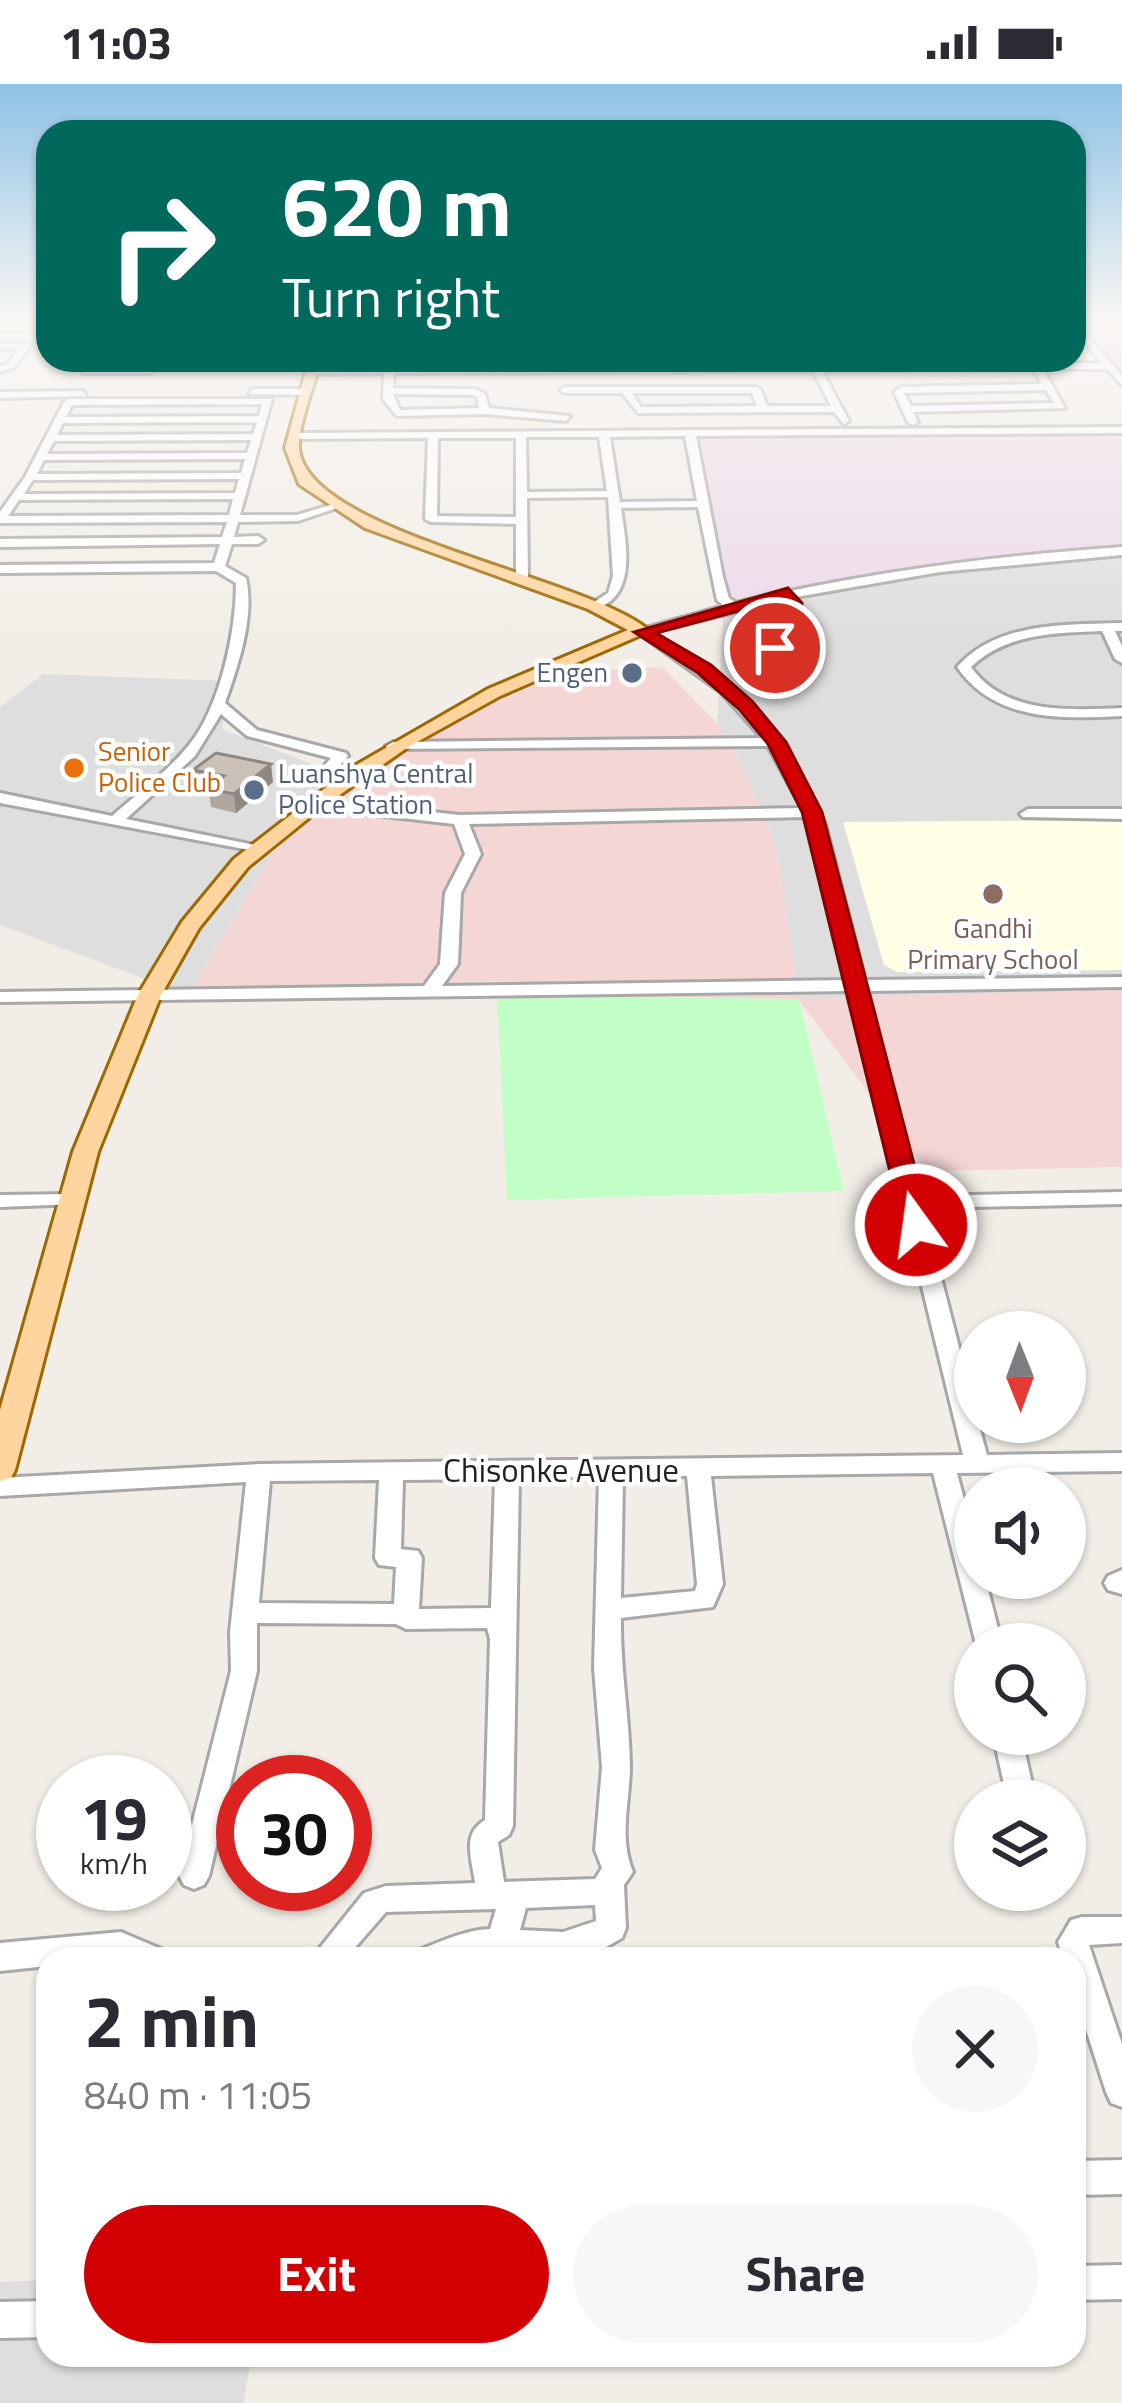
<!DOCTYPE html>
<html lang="en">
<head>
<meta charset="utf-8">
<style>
  :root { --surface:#fff; --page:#f7f7f7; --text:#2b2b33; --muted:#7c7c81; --accent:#d20002 }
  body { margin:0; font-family:"Titillium Web",sans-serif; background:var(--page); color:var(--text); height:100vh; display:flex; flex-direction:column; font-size:45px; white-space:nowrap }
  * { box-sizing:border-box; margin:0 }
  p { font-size:39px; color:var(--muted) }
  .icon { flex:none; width:66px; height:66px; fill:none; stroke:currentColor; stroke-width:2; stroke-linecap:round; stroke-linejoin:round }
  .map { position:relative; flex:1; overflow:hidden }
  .drawer { position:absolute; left:36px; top:1863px; width:1050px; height:420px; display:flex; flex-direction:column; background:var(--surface); border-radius:36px; box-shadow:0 3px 9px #0004 }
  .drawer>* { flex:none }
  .top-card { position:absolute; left:36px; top:36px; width:1050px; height:252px; border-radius:36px; box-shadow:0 3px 9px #0004; background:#00695c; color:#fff; overflow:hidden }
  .needle { width:78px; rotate:179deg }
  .fabs { position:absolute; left:954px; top:1227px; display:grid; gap:24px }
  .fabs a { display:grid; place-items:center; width:132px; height:132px; border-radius:50%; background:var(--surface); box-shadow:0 3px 9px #0004; font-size:60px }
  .speed { position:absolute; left:36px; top:1671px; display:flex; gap:24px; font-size:60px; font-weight:700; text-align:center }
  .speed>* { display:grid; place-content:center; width:156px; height:156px; border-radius:50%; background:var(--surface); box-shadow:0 3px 9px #0004; line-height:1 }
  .speed small { font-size:30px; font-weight:400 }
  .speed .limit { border:18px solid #d22; background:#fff; color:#111 }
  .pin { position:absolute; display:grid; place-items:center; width:102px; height:102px; color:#fff; margin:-51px; border:6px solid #fff; border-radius:50%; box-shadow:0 3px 12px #0007 }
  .me { position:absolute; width:132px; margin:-66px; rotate:346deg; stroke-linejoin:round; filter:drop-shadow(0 0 9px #0008) }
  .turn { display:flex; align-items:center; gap:42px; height:252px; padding:0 48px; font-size:54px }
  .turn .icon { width:156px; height:156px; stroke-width:2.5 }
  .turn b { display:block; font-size:84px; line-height:102px }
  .round { display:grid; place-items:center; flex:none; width:126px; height:126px; border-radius:63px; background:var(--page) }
  .overview { display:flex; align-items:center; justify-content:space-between; height:204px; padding:0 48px }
  h1 { font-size:72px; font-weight:700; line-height:90px }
  .cta { display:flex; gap:24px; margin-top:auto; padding:24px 48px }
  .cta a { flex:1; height:138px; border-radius:72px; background:var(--accent); color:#fff; font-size:48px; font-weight:700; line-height:138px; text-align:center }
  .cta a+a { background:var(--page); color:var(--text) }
  .status { display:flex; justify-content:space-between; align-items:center; height:84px; padding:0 60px; background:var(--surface); direction:ltr }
  .status svg { height:33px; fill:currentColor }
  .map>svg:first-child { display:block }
</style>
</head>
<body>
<div class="status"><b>11:03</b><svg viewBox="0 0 49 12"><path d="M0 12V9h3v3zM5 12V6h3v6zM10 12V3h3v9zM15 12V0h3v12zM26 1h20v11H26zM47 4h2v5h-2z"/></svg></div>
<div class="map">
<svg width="1122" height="2319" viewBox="0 0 1122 2319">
  <rect width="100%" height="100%" fill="#f2eee7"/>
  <g fill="#dfdede">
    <polygon points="1122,466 1122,906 799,915 776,762 740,678 717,639 724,515 1005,472"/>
    <polygon points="43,590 230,597 222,645 347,694 301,723 188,911 0,841 0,623"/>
    <polygon points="48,2196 48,2271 252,2271 243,2319 0,2319 0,2198"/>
  </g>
  <polygon fill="#f4d6d5" points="662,583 717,639 740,678 776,762 799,914 1122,906 1122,1083 927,1087 798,915 497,911 498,897 188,911 301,723 532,590"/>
  <g fill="#ecd8e9">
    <polygon points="1074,234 1122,234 1122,292"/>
    <polygon points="1122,350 1122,466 1005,472 724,515 690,353"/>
  </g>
  <polygon fill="#ffffe3" points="1122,736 1122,886 897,888 884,881 843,738"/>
  <polygon fill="#c1ffc6" points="497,911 799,915 844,1107 507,1116"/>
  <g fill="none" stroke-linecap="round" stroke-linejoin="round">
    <g stroke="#a8a8a8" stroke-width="6">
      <g id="minor">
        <path d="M1074 235 1122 292V301L1107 285H1043L1065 324 913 328 918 338 913 341 908 338 894 308 901 303 1042 300 1033 285 822 287 849 337 844 340 834 328 638 329 622 309H565L560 306 565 303H756L761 306 767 322H831L813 287 394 289 393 304 475 305 485 310 489 324 570 332 566 337 485 330 397 332 383 315 384 289 312 290 307 287 312 284 1102 279 1074 244ZM1046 306 1054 319 911 322 904 309ZM632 309H752L757 322 641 323ZM393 310 473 311 477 313 479 324 400 326Z"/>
        <rect x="0" y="240" width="48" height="6"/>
        <polygon points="0,259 31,261 13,284 0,288 0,282 7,280 19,264 0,265"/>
        <polygon points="160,276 172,276 150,289 84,289 79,286 84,283 148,283"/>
        <polygon points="252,305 305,305 310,308 305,311 249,310"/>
        <polygon points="83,307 86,312 0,314 0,308"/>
        <path d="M69 315H272L240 431H297L337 419 343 422 298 437 238 438 234 453 258 452 264 456 258 460H232L225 482 246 494C255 533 238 582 225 619L257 646 346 669 348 672 335 687 344 694V700H334L319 688 331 674 247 652 221 630 195 672 126 735 265 763V769L0 719V709L112 732C138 709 167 688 189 661 220 623 236 548 236 499L216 487 0 489V481L214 479 220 460 0 463V455L222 453 227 438 0 439V428L25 393 64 318ZM262 320 259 332 66 333 72 321ZM257 338 253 350 57 351 63 339ZM251 356 247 369 47 370 54 357ZM245 375 241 389 37 390 44 376ZM239 395 235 409 24 410 33 396ZM233 415 229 431 8 432 19 416Z"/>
        <path d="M1122 343V349L696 352 723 493 729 514 736 519C862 489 992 472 1122 463V471L940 488 796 513 798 548 780 567 740 581 735 580V574L770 561 786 544 783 516 653 548 731 602 784 658 782 661 825 740 865 896 1122 893V903L868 907 920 1112 1122 1108V1120L923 1124 975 1325V1338H978L987 1371 1122 1369V1387L957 1389 975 1457V1494H985L1002 1560H976L933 1389 711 1392 723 1500 713 1523 621 1534C620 1585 630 1636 630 1685 629 1721 619 1754 633 1788L624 1801 626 1844 622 1854 606 1863 563 1875 496 1872 418 1875 422 1865C444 1856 466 1846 490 1845L496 1825 386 1828 345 1875H311L364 1809 386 1802 475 1799C472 1775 461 1750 485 1736L490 1555 487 1544 406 1545 396 1540 257 1539V1587L209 1792 204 1801 194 1805 184 1801 179 1792 231 1587 230 1548 246 1398 0 1412V1394L259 1380 963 1371 850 907 0 918V908L424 902 440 880 445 809 465 770 454 740 306 723 303 720 311 715 460 731 802 724 768 662 388 665 386 662 393 658 762 654 721 608 636 547 724 522 717 516 698 423 621 424C626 461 638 512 594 526L588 522 608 509 613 492 608 413 527 414 528 494 522 498 516 494V440L431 438 425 435 428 354 294 355 289 352 294 349ZM685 352 697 417 620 418 610 353ZM526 353H599L607 407 527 408ZM438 354H516V433L437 432ZM806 733 847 896 442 902 458 880 461 809 481 770 469 740ZM687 1392 697 1500 695 1507 621 1514 623 1393ZM599 1393 594 1584 602 1683 595 1766 602 1784 595 1795 504 1798 498 1758 509 1751 513 1742 519 1394ZM495 1395 491 1524 419 1525 422 1474 418 1467 401 1465 403 1396ZM379 1396 375 1474 379 1481 396 1483 394 1520 259 1519 270 1397ZM595 1821 596 1837 563 1848 520 1846 526 1824Z"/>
        <path d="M1122 539V547H1115L1122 562V579L1115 575 1102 547C1056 549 1006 549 971 583 1005 631 1070 626 1122 624V632C1062 635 995 638 957 583 998 537 1066 541 1122 539Z"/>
        <polygon points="1028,725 1122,725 1122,735 1023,733 1020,730"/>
        <polygon points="71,1110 78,1112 81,1116 78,1120 0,1123 0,1111"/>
        <polygon points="1122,1486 1122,1510 1108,1506 1104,1499 1108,1492"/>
        <polygon points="993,1650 1021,1650 1032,1700 1029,1716 1001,1716 1004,1700"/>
        <polygon points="1082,1833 1122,1833 1122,1859 1089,1861 1122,1960 1122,2023 1111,2019 1106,2008 1074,1908 1074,1875 1063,1875 1058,1858 1071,1836"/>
        <polygon points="121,1848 161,1865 165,1875 48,1875 48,1882 0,1887 0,1859"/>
        <polygon points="1122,2076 1122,2110 1074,2111 1074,2077"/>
        <polygon points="1122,2181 1122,2215 1074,2216 1074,2182"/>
        <polygon points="48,2217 48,2253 0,2254 0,2218"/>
      </g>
    </g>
    <g stroke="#9e6800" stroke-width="6">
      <path id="major" d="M309 276H321C315 298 297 345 299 365 308 450 586 492 650 547L500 612 408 663 321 724 248 783 199 844 161 911 98 1068 15 1386 11 1394 0 1397V1326L73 1068 138 911 182 838 234 775 351 684 488 605 628 546 588 525 365 444 299 400 285 364Z"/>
    </g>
    <use href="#minor" fill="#fff" fill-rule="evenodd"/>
    <use href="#major" fill="#ffd59f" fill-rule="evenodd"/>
  </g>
  <polygon fill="#afa69f" points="193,686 273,698 236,729 211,723 209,707 195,704"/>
  <polygon fill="#8e8782" points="271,680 273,698 236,729 234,710"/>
  <polygon fill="#cbc1b9" stroke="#8e8782" stroke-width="3" points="216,669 271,680 234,710 209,705 224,692 193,686"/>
  <linearGradient id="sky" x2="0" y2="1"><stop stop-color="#8dc2e6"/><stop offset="0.42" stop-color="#f9f7f4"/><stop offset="1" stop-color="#f9f7f4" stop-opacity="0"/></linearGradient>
  <rect width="1122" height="559" fill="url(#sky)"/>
  <polygon fill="#d20002" stroke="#880001" stroke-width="3" points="788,504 802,519 801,544 781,568 766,564 785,544 783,515 656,549 711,581 752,617 786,658 822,728 930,1141 916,1150 903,1141 802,728 768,660 739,625 698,589 634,548"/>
  <g fill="#5c6f8a" stroke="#fff" stroke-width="4.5">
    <circle cx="632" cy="589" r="12"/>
    <circle cx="254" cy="706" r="12"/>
  </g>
  <circle fill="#e8710a" stroke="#fff" stroke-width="4.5" cx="74" cy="684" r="12"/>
  <circle fill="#8d6e63" stroke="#fff" stroke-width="4.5" cx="993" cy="810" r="12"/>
  <g text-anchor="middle" stroke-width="9" stroke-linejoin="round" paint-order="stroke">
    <g font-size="27" fill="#4e5e75" stroke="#fff" text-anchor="end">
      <text x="608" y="598">Engen</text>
      <text x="278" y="699" text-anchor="start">Luanshya Central<tspan x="278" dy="31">Police Station</tspan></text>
    </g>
    <g font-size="27" fill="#c56008" stroke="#fff" text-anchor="start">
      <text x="98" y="677">Senior<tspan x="98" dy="31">Police Club</tspan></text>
    </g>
    <g font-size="27" fill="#785e54" stroke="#fff">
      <text x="993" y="854">Gandhi<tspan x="993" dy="31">Primary School</tspan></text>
    </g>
    <g font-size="33" fill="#212121" stroke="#fff">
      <text x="561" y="1398">Chisonke Avenue</text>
    </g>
  </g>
</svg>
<div class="fabs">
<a><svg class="needle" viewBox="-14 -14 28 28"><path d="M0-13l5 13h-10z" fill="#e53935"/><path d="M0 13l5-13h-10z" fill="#7c7c81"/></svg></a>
<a><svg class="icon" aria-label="sound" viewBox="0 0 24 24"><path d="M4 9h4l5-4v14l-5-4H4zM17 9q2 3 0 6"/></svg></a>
<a><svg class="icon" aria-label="search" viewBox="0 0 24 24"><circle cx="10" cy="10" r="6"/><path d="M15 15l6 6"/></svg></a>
<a><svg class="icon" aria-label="layers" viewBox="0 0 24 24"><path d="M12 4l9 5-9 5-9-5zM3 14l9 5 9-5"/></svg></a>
</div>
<div class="speed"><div>19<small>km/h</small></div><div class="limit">30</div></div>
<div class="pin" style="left:775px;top:564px;background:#d93025"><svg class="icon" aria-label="arrive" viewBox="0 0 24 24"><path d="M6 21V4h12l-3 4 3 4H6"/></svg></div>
<svg class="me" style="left:916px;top:1141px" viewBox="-20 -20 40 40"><circle r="17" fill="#d20002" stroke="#fff" stroke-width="3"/><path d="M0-11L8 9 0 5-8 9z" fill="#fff"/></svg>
<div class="top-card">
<div class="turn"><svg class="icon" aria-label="right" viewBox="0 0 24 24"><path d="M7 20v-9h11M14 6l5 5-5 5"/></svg><div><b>620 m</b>Turn right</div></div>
</div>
<section class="drawer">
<div class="overview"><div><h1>2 min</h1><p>840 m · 11:05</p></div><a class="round"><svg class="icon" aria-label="close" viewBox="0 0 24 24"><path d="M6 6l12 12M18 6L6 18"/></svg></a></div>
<div class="cta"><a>Exit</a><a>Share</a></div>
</section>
</div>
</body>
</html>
